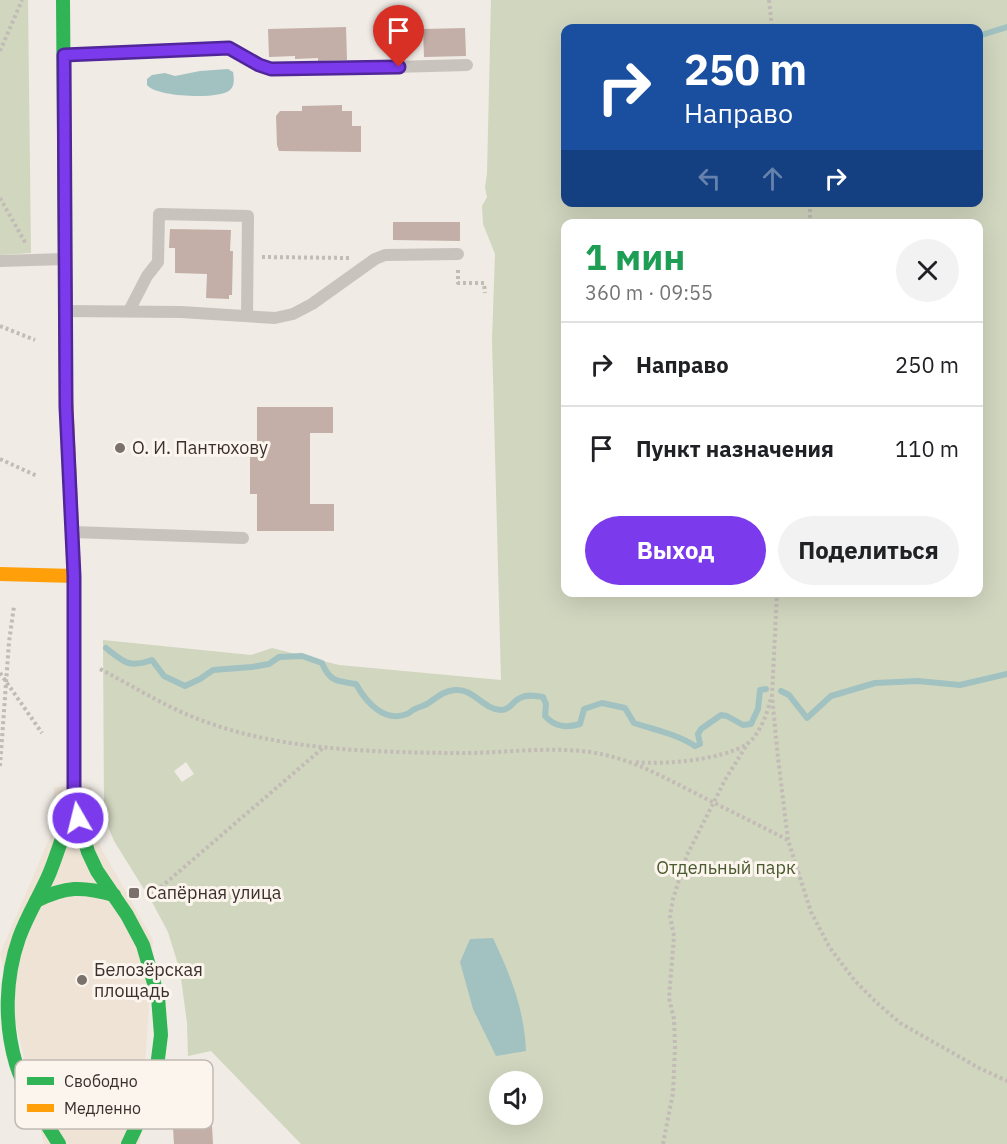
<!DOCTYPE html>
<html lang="ru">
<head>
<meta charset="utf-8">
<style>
  :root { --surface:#fff; --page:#f2f2f2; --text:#202124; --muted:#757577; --line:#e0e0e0; --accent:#7c3aed }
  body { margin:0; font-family:"IBM Plex Sans",sans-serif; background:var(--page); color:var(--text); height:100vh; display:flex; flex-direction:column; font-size:22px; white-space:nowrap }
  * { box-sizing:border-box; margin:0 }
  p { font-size:20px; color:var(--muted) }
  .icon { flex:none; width:33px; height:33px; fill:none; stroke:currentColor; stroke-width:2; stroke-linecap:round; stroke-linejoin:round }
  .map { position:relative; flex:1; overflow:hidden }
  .sheet { position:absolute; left:561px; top:219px; width:422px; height:378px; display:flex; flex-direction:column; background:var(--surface); border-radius:12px; box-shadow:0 6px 24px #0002 }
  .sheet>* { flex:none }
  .hud { position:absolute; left:561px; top:24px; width:422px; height:183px; border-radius:12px; box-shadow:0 6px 24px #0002; background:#1a4fa0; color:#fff; overflow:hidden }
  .tools { position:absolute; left:489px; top:1071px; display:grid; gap:12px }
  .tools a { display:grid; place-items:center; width:54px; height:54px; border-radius:50%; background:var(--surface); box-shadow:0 6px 24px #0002; font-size:30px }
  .pin { position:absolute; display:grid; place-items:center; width:51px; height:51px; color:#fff; margin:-62px -26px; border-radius:50% 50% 50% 0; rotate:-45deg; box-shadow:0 0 6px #0007 }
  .pin .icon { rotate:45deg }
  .me { position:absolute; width:66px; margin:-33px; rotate:352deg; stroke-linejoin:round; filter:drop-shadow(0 0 4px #0008) }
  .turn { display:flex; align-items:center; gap:21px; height:126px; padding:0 24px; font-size:27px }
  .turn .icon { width:78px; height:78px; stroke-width:2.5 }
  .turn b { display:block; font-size:42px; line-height:51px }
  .lanes { display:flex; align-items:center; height:57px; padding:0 24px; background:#0003; justify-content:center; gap:30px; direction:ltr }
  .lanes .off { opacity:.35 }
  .round { display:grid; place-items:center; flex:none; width:63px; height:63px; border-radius:32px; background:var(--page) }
  .head { display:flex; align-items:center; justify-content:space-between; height:102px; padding:0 24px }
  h1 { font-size:36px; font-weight:800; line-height:45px; color:#1e9e55 }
  .primary-button { display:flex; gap:12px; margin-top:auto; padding:12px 24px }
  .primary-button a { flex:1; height:69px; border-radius:36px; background:var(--accent); color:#fff; font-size:24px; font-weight:800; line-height:69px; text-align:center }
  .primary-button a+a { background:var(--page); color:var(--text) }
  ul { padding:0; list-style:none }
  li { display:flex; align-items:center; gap:18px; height:84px; padding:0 24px; border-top:2px solid var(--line) }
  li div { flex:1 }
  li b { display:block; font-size:22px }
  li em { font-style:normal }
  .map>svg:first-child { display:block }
</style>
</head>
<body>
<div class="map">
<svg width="1007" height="1144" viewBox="0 0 1007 1144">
  <rect width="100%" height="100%" fill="#f0ebe5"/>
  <g fill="#d1d6bf" fill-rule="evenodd">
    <polygon points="0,0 28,0 31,253 0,255"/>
    <path d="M491 0H1007V1144H301L211 1051 188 1056 187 1023 180 971 168 932 152 902 114 841 107 824 104 802 103 640 251 655 272 648 339 665 501 680 492 340 495 254 483 224 482 206 487 197 485 187 487 174ZM566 28H978V202H566ZM566 224H978V592H566ZM186 762 194 774 182 782 174 771ZM500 1082H532V1114H500Z"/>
  </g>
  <polygon fill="#eee3d5" points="54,787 92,787 95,828 101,848 153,940 140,1144 44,1144 0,954 53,830"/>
  <g fill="#a1c2c1">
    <path d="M228 69 233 72C234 78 235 86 230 90 219 100 156 97 147 85V79L152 75 165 73 175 76 200 71Z"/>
    <path d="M493 938C511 977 524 1008 526 1051L496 1056 473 1009 460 962 470 939Z"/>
  </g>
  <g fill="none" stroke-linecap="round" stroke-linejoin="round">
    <g stroke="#a1c2c1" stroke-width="6">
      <polyline points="978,36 1007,27"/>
      <path d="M106 648C125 663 129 668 152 660L164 676 185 686 200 679 213 670 252 667 269 664 279 657 302 656 322 663C330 682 337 681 356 684 366 702 384 723 407 714 410 713 412 710 415 709 419 707 423 706 427 704 438 697 443 691 455 690 473 688 484 710 501 710 510 710 513 701 520 698 527 694 535 696 543 697L546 704 545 716C555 727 566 728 580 724L584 709 602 703 625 708 634 723C655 730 677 734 695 746L700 744 698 734 701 729 721 715 727 716 743 725 751 724 758 709 760 690 766 689"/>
      <polyline points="781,691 789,695 807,718 831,696 875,683 918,681 960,685 1007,674"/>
    </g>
  </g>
  <g fill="#c3afa7">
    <polygon points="346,27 347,60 318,61 318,58 295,59 295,56 269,57 268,29"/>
    <polygon points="465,28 466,56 424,57 423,29"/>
    <polygon points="342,105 342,111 352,111 352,126 361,126 361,152 279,151 277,145 276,116 280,111 302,111 302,106"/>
    <polygon points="393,222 460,222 460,241 393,240"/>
    <polygon points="170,229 231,230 230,251 233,251 232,295 229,295 229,299 206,298 207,274 175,273 175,248 169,248"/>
    <polygon points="257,407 333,407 333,433 310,433 310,504 334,504 334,531 257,531 257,494 250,494 250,445 257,445"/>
    <polygon points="211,1108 213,1144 174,1144 172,1110"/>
  </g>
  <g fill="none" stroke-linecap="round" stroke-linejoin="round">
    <g stroke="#c2bbb6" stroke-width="4" stroke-dasharray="3 3" stroke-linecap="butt">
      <polyline points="769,0 772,28"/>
      <polyline points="0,51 22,0"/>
      <polyline points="0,198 26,244"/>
      <polyline points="810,224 810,202"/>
      <polyline points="262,257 350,258"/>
      <polyline points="458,270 458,283 484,283 485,293"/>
      <polyline points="0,326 35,340"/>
      <polyline points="0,459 37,476"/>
      <polyline points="777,592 772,696 778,758 788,840 811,912 830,948 855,981 877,1003 900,1023 979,1068 1007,1081"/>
      <path d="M100 669C131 685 161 704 193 717 274 750 367 752 453 753 498 754 544 746 590 752 630 758 659 775 695 793 726 809 757 824 788 840"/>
      <polyline points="0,673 42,733"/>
      <path d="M636 762C664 765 722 760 747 744 759 736 768 712 771 698"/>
      <polyline points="0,766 9,642 14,606"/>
      <polyline points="147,899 324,747"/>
      <polyline points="663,1144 673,1093 675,1046 674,1019 669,998 674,936 670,916 673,899 687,855 725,780 748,743"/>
    </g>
    <g stroke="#c9c3be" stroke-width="12">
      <polyline points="66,55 229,48 259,65 271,69 285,70 467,65"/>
      <polyline points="0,261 65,259"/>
      <polyline points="66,311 181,312 275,318 293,314 312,304 375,259 385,255 458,254"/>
      <polyline points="129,311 147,276 158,262 159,214 248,216 247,316"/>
      <polyline points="73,532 243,538"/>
    </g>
    <g stroke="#30b455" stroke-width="14">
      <polyline points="63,0 66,396"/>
      <polyline points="74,668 74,803 88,852 97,871 127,915 143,945 158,997 161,1035 157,1067 147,1104 128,1144"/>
      <path d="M36 901C66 886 82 886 114 895"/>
      <path d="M59 1144C43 1118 25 1093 16 1064 4 1023 5 978 19 938 27 915 41 894 50 872 59 849 66 826 74 803"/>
    </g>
    <g stroke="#ff9f0a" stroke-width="14">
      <polyline points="66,396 74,576 74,668"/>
      <polyline points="0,574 74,576"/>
    </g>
  </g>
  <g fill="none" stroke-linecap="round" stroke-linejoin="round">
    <g stroke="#51269a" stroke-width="15">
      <polyline id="route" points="78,818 74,803 74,576 66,407 64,55 229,48 259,65 271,69 399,67"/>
    </g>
    <use href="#route" stroke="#7c3aed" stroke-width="10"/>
  </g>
  <g fill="#7a716c" stroke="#fbf5ee" stroke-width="2">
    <circle cx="120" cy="448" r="6"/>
    <rect x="128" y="887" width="12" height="12" rx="3"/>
    <circle cx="82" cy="980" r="6"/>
  </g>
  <g text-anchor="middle" stroke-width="6" stroke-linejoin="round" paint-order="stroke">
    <g font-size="18" fill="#3b302b" stroke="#fbf5ee" text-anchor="start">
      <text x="132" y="454">О. И. Пантюхову</text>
      <text x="146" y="899">Сапёрная улица</text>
      <text x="94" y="976">Белозёрская<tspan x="94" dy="21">площадь</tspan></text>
    </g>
    <g font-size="18" fill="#4a5a2e" stroke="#fbf5ee">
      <text x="726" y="874">Отдельный парк</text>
    </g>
  </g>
  <rect x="15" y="1060" width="198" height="69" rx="9" fill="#fbf5ee" stroke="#c1bab4" stroke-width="1.5"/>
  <rect x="27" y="1077" width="27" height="8" fill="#30b455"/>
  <rect x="27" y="1104" width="27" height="8" fill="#ff9f0a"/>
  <g font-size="16" fill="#3b302b">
    <text x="64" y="1087">Свободно</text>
    <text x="64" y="1114">Медленно</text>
  </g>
</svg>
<div class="tools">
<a><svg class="icon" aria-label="sound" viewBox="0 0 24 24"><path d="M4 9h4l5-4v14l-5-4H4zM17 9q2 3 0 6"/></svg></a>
</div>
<div class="pin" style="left:399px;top:67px;background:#d93025"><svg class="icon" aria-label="arrive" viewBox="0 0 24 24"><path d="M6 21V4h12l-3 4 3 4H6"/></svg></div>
<svg class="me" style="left:78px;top:818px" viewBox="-20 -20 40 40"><circle r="17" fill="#7c3aed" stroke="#fff" stroke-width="3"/><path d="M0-11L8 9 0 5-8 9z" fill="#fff"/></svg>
<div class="hud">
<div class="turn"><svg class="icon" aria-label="right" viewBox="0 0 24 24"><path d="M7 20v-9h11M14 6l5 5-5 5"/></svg><div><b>250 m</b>Направо</div></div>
<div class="lanes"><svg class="icon off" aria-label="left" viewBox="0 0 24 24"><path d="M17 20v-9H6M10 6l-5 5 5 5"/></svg><svg class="icon off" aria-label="ahead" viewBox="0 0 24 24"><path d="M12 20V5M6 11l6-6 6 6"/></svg><svg class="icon" aria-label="right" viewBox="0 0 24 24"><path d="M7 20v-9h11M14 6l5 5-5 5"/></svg></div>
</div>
<section class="sheet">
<div class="head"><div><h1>1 мин</h1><p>360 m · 09:55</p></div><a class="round"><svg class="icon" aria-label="close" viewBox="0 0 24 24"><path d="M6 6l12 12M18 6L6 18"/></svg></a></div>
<ul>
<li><svg class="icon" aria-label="right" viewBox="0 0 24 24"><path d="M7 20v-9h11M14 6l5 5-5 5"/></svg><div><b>Направо</b></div><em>250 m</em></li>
<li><svg class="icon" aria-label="arrive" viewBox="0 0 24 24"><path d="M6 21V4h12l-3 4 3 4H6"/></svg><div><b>Пункт назначения</b></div><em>110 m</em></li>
</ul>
<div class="primary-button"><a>Выход</a><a>Поделиться</a></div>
</section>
</div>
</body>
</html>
